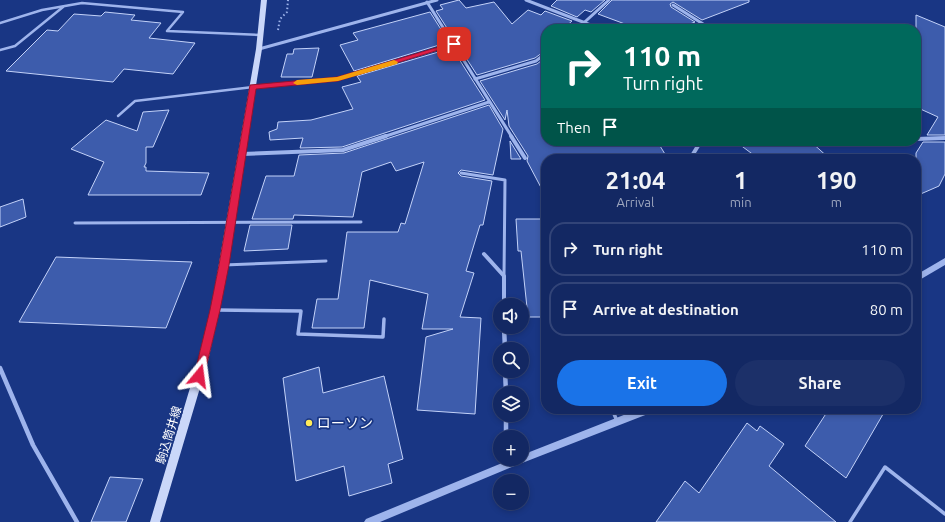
<!DOCTYPE html>
<html lang="en">
<head>
<meta charset="utf-8">
<style>
  :root { --surface:#132863; --page:#1c3069; --text:#f1f3f6; --muted:#9da6be; --line:#324478; --accent:#1a73e8 }
  body { margin:0; font-family:Ubuntu,"Noto Sans JP",sans-serif; background:var(--page); color:var(--text); height:100vh; display:flex; flex-direction:column; font-size:15px; white-space:nowrap }
  * { box-sizing:border-box; margin:0 }
  p { font-size:13px; color:var(--muted) }
  .icon { flex:none; width:22px; height:22px; fill:none; stroke:currentColor; stroke-width:2; stroke-linecap:round; stroke-linejoin:round }
  .map { position:relative; flex:1; overflow:hidden }
  .side { position:absolute; left:541px; top:154px; width:380px; height:260px; display:flex; flex-direction:column; background:var(--surface); border-radius:16px; box-shadow:0 2px 6px #0003,0 0 0 1px var(--line) }
  .side>* { flex:none }
  .top-card { position:absolute; left:541px; top:24px; width:380px; height:122px; border-radius:16px; box-shadow:0 2px 6px #0003,0 0 0 1px var(--line); background:#00695c; color:#fff; overflow:hidden }
  .buttons { position:absolute; left:493px; top:298px; display:grid; gap:8px }
  .buttons a { display:grid; place-items:center; width:36px; height:36px; border-radius:50%; background:var(--surface); box-shadow:0 2px 6px #0003,0 0 0 1px var(--line); font-size:20px }
  .pin { position:absolute; display:grid; place-items:center; width:34px; height:34px; color:#fff; margin:-17px; border-radius:8px; box-shadow:0 2px 6px #0006 }
  .me { position:absolute; width:44px; margin:-22px; rotate:16deg; stroke-linejoin:round; filter:drop-shadow(0 0 3px #0008) }
  .turn { display:flex; align-items:center; gap:14px; height:84px; padding:0 16px; font-size:18px }
  .turn .icon { width:52px; height:52px; stroke-width:2.5 }
  .turn b { display:block; font-size:28px; line-height:34px }
  .then { display:flex; align-items:center; height:38px; padding:0 16px; background:#0003; gap:8px; font-size:15px }
  .eta { display:flex; justify-content:space-evenly; align-items:center; height:68px; text-align:center }
  .eta b { font-size:24px; font-weight:700; line-height:28px }
  .cta { display:flex; gap:8px; margin-top:auto; padding:8px 16px }
  .cta a { flex:1; height:46px; border-radius:24px; background:var(--accent); color:#fff; font-size:16px; font-weight:700; line-height:46px; text-align:center }
  .cta a+a { background:var(--page); color:var(--text) }
  ul { padding:0; list-style:none }
  li { display:flex; align-items:center; gap:12px; height:54px; margin:0 8px 6px; padding:0 8px; border:2px solid var(--line); border-radius:16px }
  li div { flex:1 }
  li b { display:block; font-size:15px }
  li em { font-style:normal }
  .map>svg:first-child { display:block }
</style>
</head>
<body>
<div class="map">
<svg width="945" height="522" viewBox="0 0 945 522">
  <rect width="100%" height="100%" fill="#193684"/>
  <g fill="#3d5cac" stroke="#c3d2f9">
    <polygon points="459,0 466,8 494,2 512,24 528,10 541,15 545,11 572,21 563,29 546,29 546,50 535,58 477,75 436,11 443,9 440,5"/>
    <polygon points="557,0 605,0 591,12 585,10 577,17 551,6"/>
    <polygon points="612,0 749,0 749,2 702,20 673,2 670,4 671,7 695,22 677,29 621,29 625,24 598,14"/>
    <polygon points="105,12 135,15 131,20 161,23 149,38 195,43 173,74 124,69 113,82 6,71 47,30 58,31 74,14 101,16"/>
    <polygon points="430,12 449,42 354,71 340,45 358,40 353,33"/>
    <polygon points="916,15 945,27 945,135 927,135 938,117 916,107"/>
    <polygon points="319,48 312,77 281,77 287,54 293,54 294,49"/>
    <polygon points="452,48 485,100 342,147 300,148 303,138 270,140 269,132 277,129 278,122 311,120 353,109 342,87 361,82 357,76"/>
    <polygon points="546,57 546,141 657,141 668,159 546,159 546,197 527,161 528,156 509,126 507,110 505,120 480,81 537,64"/>
    <polygon points="489,105 503,129 493,175 461,170 458,173 461,176 492,181 483,225 480,225 466,271 474,273 460,317 481,318 475,414 417,410 426,337 453,329 422,329 428,294 370,280 364,328 312,328 317,299 338,299 347,232 398,232 401,223 405,224 424,162 396,171 391,162 362,172 353,217 294,215 293,219 252,219 266,176 294,176 299,155 344,153"/>
    <polygon points="169,110 153,147 146,147 146,163 144,167 146,167 146,171 209,173 201,195 88,195 104,162 71,149 106,120 137,131 143,112"/>
    <polygon points="510,141 521,159 511,159"/>
    <polygon points="735,141 810,141 830,159 759,159"/>
    <polygon points="923,142 945,142 945,174 939,186 916,196 916,153"/>
    <polygon points="23,199 26,217 0,227 0,207"/>
    <polygon points="516,219 546,219 546,317 528,317 521,251 518,251"/>
    <polygon points="250,225 292,225 288,249 244,251"/>
    <polygon points="56,257 192,262 166,328 19,322"/>
    <polygon points="319,367 323,393 384,376 403,459 388,464 392,483 349,496 344,466 296,481 283,378"/>
    <polygon points="829,409 886,409 846,478 805,446"/>
    <polygon points="747,423 757,431 760,426 784,444 769,466 836,522 656,522 685,481 699,493"/>
    <polygon points="110,477 143,479 126,522 91,522"/>
  </g>
  <g fill="none" stroke-linecap="round" stroke-linejoin="round">
    <polyline stroke="#9eb4ec" stroke-width="2" stroke-dasharray="1.5 2.5" stroke-linecap="butt" points="278,30 280,19 287,12 288,0"/>
    <g stroke="#9eb4ec" stroke-width="2.5">
      <polyline points="0,23 42,10 82,3 183,12 167,31 260,35"/>
      <polyline points="0,50 15,46 63,7"/>
      <polyline points="118,116 135,101 253,87"/>
    </g>
    <g stroke="#9eb4ec" stroke-width="3">
      <polyline points="461,173 505,180 504,276"/>
      <polyline points="75,223 361,222"/>
      <polyline points="224,265 326,261"/>
    </g>
    <g stroke="#9eb4ec" stroke-width="3.5">
      <polyline points="217,310 301,311 298,334 383,337 384,319"/>
      <polyline points="612,409 617,421"/>
      <polyline points="850,522 885,467 945,514"/>
    </g>
    <g stroke="#9eb4ec" stroke-width="3">
      <polyline points="526,0 601,29"/>
      <polyline points="427,2 512,137"/>
      <polyline points="673,5 711,29"/>
      <polyline points="577,29 609,0"/>
      <polyline points="259,49 437,0"/>
      <polyline points="475,79 536,61 546,53"/>
      <polyline points="253,87 338,79 454,44"/>
      <polyline points="383,137 489,102"/>
    </g>
    <g stroke="#9eb4ec" stroke-width="4">
      <polyline points="511,136 525,158"/>
      <polyline points="916,139 945,138"/>
      <polyline points="833,141 843,141"/>
      <polyline points="242,154 343,150 386,136"/>
      <polyline points="690,159 701,141"/>
      <polyline points="484,254 504,276 504,305"/>
    </g>
    <g stroke="#9eb4ec" stroke-width="4.5">
      <polyline points="504,327 505,349"/>
      <polyline points="0,368 33,445 77,522"/>
      <polyline points="505,371 506,393"/>
      <polyline points="506,415 506,437"/>
    </g>
    <g fill="#9eb4ec" fill-rule="evenodd">
      <polygon points="945,258 945,265 916,282 916,275"/>
      <polygon points="639,409 654,409 653,412 507,469 380,522 364,522 366,519 507,461 511,459 522,459 522,455"/>
    </g>
    <polygon fill="#cad7f9" fill-rule="evenodd" points="261,0 267,0 262,49 219,310 208,361 160,522 150,522 198,361 211,310 256,49"/>
  </g>
  <polygon fill="#e11d48" stroke="#92132f" points="452,43 458,44 338,81 256,89 229,265 220,310 204,376 203,379 199,381 195,379 194,376 210,310 219,265 250,85 337,77"/>
  <polygon fill="#f59e0b" points="394,60 398,62 397,64 338,81 297,85 293,83 297,80 337,77"/>
  <circle fill="#ffeb59" stroke="#193684" stroke-width="1.5" cx="309" cy="423" r="4"/>
  <g text-anchor="middle" stroke-width="3.5" stroke-linejoin="round" paint-order="stroke">
    <g font-size="12" fill="#fff" stroke="#193684">
      <text transform="translate(169 435) rotate(-73)" y="4">駒込筒井線</text>
    </g>
    <g font-size="14" fill="#fff" stroke="#193684" text-anchor="start">
      <text x="317" y="428">ローソン</text>
    </g>
  </g>
</svg>
<div class="buttons">
<a><svg class="icon" aria-label="sound" viewBox="0 0 24 24"><path d="M4 9h4l5-4v14l-5-4H4zM17 9q2 3 0 6"/></svg></a>
<a><svg class="icon" aria-label="search" viewBox="0 0 24 24"><circle cx="10" cy="10" r="6"/><path d="M15 15l6 6"/></svg></a>
<a><svg class="icon" aria-label="layers" viewBox="0 0 24 24"><path d="M12 4l9 5-9 5-9-5zM3 14l9 5 9-5"/></svg></a>
<a>+</a>
<a>−</a>
</div>
<div class="pin" style="left:454px;top:44px;background:#d93025"><svg class="icon" aria-label="arrive" viewBox="0 0 24 24"><path d="M6 21V4h12l-3 4 3 4H6"/></svg></div>
<svg class="me" style="left:199px;top:376px" viewBox="-20 -20 40 40"><path d="M0-17L14 15 0 8-14 15z" fill="#e11d48" stroke="#fff" stroke-width="4"/></svg>
<div class="top-card">
<div class="turn"><svg class="icon" aria-label="right" viewBox="0 0 24 24"><path d="M7 20v-9h11M14 6l5 5-5 5"/></svg><div><b>110 m</b>Turn right</div></div>
<div class="then">Then<svg class="icon" aria-label="arrive" viewBox="0 0 24 24"><path d="M6 21V4h12l-3 4 3 4H6"/></svg></div>
</div>
<section class="side">
<div class="eta">
<div><b>21:04</b><p>Arrival</p></div>
<div><b>1</b><p>min</p></div>
<div><b>190</b><p>m</p></div>
</div>
<ul>
<li><svg class="icon" aria-label="right" viewBox="0 0 24 24"><path d="M7 20v-9h11M14 6l5 5-5 5"/></svg><div><b>Turn right</b></div><em>110 m</em></li>
<li><svg class="icon" aria-label="arrive" viewBox="0 0 24 24"><path d="M6 21V4h12l-3 4 3 4H6"/></svg><div><b>Arrive at destination</b></div><em>80 m</em></li>
</ul>
<div class="cta"><a>Exit</a><a>Share</a></div>
</section>
</div>
</body>
</html>
